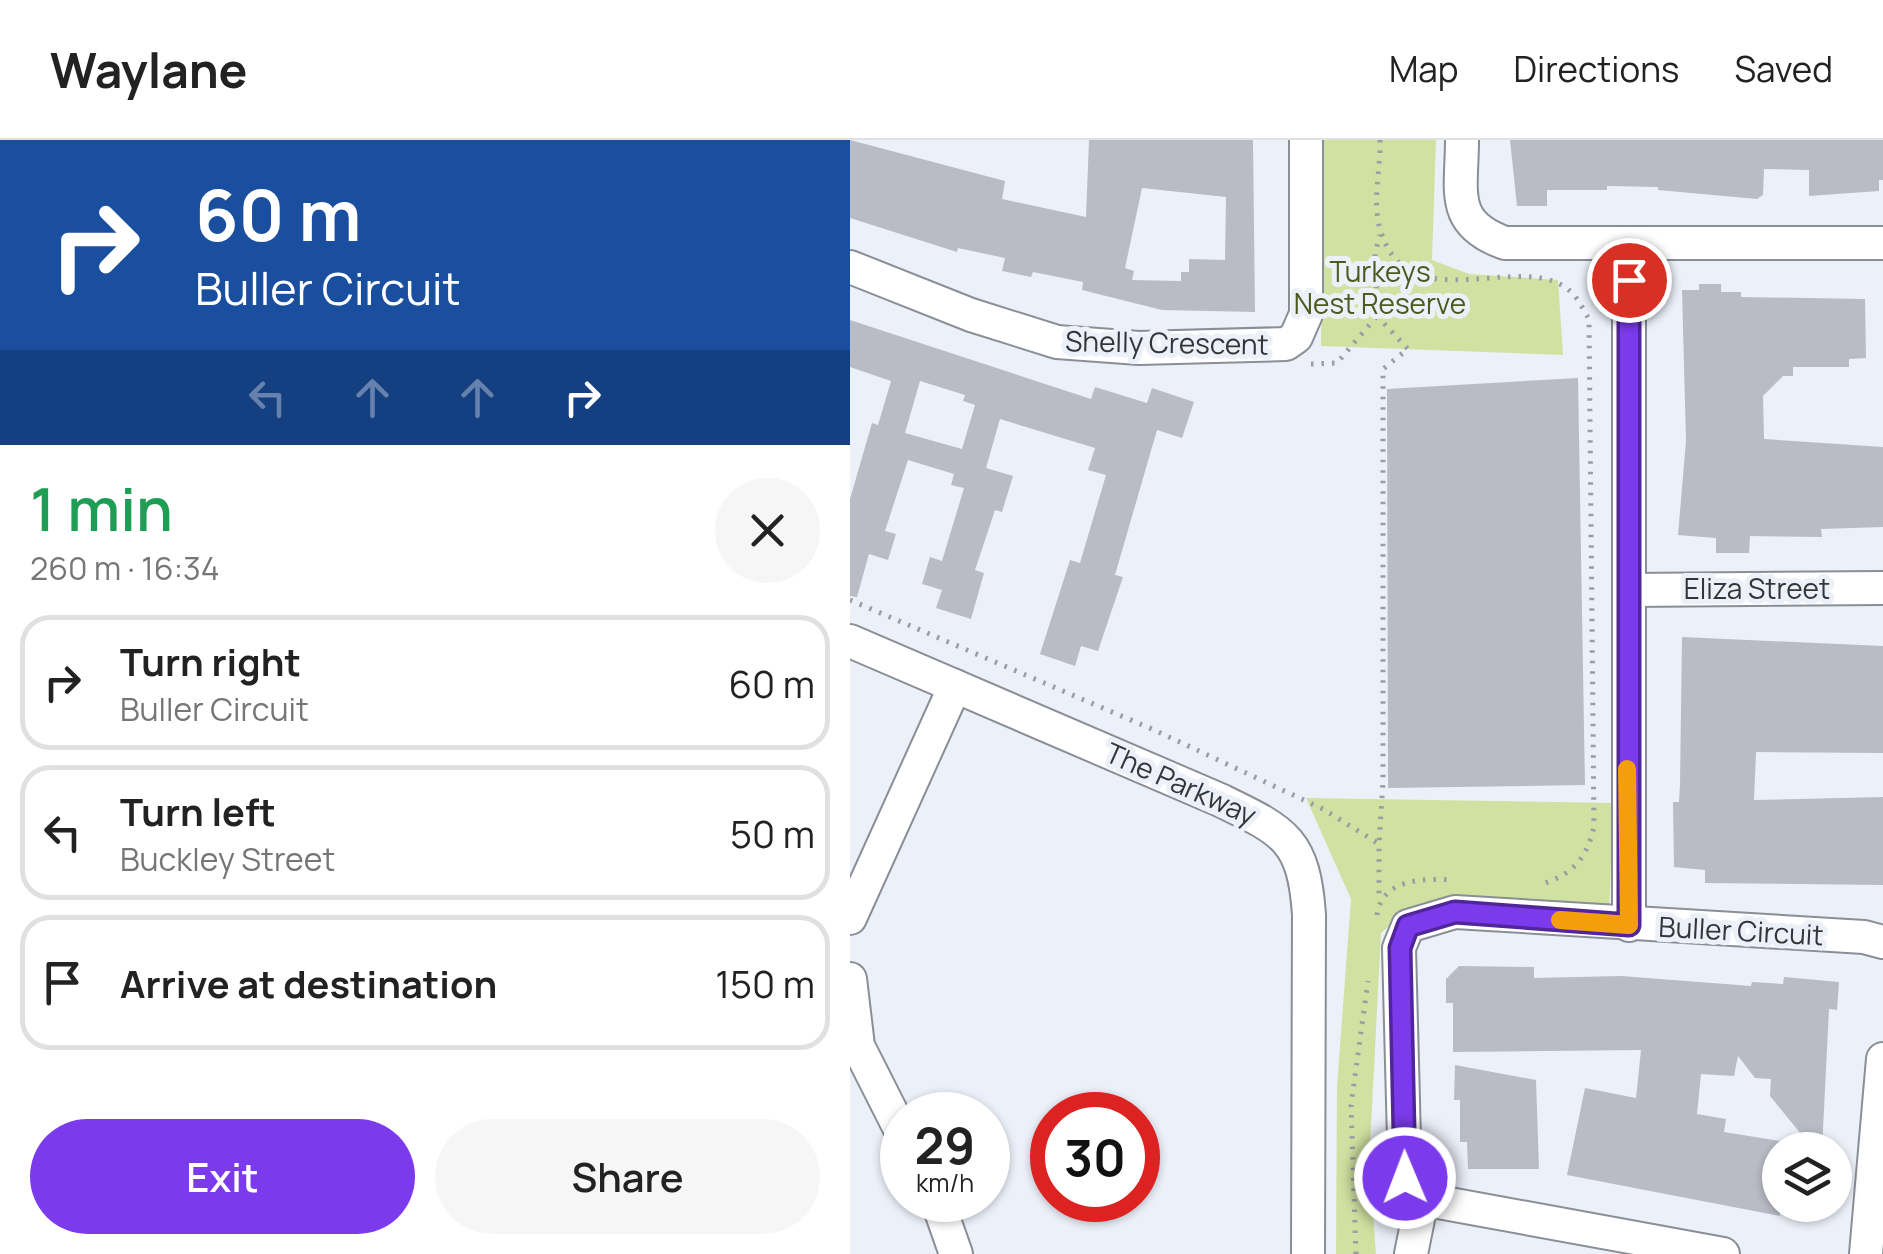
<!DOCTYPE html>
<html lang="en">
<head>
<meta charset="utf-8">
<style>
  :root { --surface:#fff; --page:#f6f6f6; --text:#222; --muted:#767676; --line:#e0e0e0; --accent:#7c3aed }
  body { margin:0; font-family:Manrope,sans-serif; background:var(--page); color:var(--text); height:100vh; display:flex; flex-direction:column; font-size:38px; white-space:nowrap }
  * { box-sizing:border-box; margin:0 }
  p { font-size:32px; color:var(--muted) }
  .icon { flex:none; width:55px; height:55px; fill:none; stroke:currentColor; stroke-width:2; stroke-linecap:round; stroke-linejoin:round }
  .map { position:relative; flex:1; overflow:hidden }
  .drawer { display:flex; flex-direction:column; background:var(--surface); width:850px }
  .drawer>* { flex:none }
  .top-card { background:#1a4fa0; color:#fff; overflow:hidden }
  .fabs { position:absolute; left:912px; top:992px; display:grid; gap:20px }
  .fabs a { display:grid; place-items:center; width:90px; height:90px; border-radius:50%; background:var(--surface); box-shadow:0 2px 8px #0004; font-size:50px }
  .speed { position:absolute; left:30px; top:952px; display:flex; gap:20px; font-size:50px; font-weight:700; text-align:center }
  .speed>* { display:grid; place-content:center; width:130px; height:130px; border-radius:50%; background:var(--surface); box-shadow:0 2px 8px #0004; line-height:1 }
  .speed small { font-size:25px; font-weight:400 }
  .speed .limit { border:15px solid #d22; background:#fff; color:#111 }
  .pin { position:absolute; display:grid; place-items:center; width:85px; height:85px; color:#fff; margin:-42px; border:5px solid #fff; border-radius:50%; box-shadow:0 2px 10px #0007 }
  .me { position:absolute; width:110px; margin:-55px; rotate:359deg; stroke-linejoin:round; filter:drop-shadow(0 0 8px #0008) }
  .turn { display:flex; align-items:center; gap:35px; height:210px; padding:0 30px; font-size:45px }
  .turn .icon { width:130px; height:130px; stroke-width:2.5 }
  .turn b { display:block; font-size:70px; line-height:85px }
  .lanes { display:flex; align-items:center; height:95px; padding:0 30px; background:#0003; justify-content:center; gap:50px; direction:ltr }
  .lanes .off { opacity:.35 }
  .round { display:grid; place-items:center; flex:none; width:105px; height:105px; border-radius:52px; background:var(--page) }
  .head { display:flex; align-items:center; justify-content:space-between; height:170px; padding:0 30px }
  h1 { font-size:60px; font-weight:600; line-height:75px; color:#1e9e55 }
  .primary-button { display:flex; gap:20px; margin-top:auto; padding:20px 30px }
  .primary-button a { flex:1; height:115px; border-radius:60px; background:var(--accent); color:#fff; font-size:40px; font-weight:600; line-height:115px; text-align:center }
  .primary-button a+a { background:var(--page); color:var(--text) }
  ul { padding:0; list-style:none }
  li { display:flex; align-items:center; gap:30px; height:135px; margin:0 20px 15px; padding:0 10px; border:5px solid var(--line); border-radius:30px }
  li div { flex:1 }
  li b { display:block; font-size:38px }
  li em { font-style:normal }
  header { display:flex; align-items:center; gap:60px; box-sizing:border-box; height:140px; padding:0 50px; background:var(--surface); border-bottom:2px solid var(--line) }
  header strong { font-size:48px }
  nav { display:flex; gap:55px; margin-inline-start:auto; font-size:35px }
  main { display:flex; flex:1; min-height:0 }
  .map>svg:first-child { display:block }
</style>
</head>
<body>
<header>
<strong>Waylane</strong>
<nav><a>Map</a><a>Directions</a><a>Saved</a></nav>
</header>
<main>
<section class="drawer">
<div class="top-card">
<div class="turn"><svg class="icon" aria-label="right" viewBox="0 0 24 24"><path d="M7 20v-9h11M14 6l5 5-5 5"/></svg><div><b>60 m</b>Buller Circuit</div></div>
<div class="lanes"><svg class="icon off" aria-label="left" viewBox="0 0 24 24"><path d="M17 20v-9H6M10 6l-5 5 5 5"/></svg><svg class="icon off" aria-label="ahead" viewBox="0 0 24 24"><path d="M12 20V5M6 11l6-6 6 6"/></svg><svg class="icon off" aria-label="ahead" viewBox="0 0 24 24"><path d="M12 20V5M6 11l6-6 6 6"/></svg><svg class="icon" aria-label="right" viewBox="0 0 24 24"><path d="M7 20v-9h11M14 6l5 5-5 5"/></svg></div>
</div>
<div class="head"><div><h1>1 min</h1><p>260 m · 16:34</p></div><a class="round"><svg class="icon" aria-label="close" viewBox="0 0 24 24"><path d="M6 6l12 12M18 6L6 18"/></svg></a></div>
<ul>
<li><svg class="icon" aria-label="right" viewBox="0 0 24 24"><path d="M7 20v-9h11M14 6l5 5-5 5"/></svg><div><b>Turn right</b><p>Buller Circuit</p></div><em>60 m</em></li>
<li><svg class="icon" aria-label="left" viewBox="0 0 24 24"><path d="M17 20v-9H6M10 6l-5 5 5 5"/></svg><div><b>Turn left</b><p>Buckley Street</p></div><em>50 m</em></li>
<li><svg class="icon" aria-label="arrive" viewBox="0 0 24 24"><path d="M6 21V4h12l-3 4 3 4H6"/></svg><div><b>Arrive at destination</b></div><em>150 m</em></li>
</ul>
<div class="primary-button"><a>Exit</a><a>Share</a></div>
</section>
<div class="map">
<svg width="1033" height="1114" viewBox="0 0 1033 1114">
  <rect width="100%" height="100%" fill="#ecf0f9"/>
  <g fill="#d0e2a1">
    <polygon points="472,0 586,0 582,120 619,134 708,140 713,215 471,206"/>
    <polygon points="456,658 763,663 759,781 555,773 531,793 519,1025 526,1114 486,1114 487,947 501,759"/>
  </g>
  <g fill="#b9bcc5" fill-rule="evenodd">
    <path d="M0 0 155 41 152 59 236 77 239 0H403L405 172 312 170 232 150 233 142 183 132 181 137 152 131 155 118 108 108 107 112 0 78ZM292 48 376 57 375 120 339 119V132H331V141L282 140 284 131 275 128Z"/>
    <polygon points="660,0 1033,0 1033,40 1029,40 1029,51 959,56 959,30 914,29 913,55 907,59 808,50 808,47 757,46 757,50 697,50 697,66 667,66"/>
    <polygon points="849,144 871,144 871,152 891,152 891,157 1015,159 1016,218 999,219 999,227 943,227 943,236 933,236 913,256 914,299 1033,307 1033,387 971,389 972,397 900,396 899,413 866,413 866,398 828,395 836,301 832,150 849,150"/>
    <path d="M0 180 241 259 245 247 297 263 302 248 344 262 332 298 307 290 265 435 273 437 248 511 231 506 225 526 190 514 220 420 230 423 256 335 238 330 245 308 150 279 136 328 163 336 152 372 145 370 125 430 134 433 121 479 86 468 92 450 72 444 80 417 92 421 114 348 101 345 104 334 58 320 35 391 46 394 38 420 19 414 7 457 0 456V359L22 283 28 285 41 241 0 227ZM70 241 115 255 113 261 125 265 112 309 55 293Z"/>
    <polygon points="728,238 735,645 538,648 537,249"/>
    <polygon points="832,497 1033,506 1033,613 906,612 904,660 1033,657 1033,745 855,743 855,730 824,727 823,662 829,662 830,645"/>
    <polygon points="609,826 684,827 684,838 771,836 901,846 902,842 933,844 934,837 989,842 987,870 979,869 972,1010 964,1010 920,956 921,939 905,938 888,916 884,936 851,934 847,974 876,979 874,992 930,1001 930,1076 717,1035 735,948 786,958 791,910 603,912 603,863 596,863 596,839"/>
    <polygon points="605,925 686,940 689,1029 618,1029 617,1002 610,1002 610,960 604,960"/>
  </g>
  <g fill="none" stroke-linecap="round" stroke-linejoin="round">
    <g stroke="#8a8e96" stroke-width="36">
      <g id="minor">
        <path d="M612 0C612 51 599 83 655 103H1033"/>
        <polyline points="779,104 779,785"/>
        <polyline points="0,127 121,175 207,202 289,208 436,204 446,197 456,174 456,0"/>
        <polyline points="781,450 1033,448"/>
        <path d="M0 501 370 660C434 691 454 699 459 775L458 1114"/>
        <polyline points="0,778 105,546"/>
        <polyline points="0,839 8,906 52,993"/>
        <polyline points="87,1060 106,1114"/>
        <polyline points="561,1114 572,1059"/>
        <polyline points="873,1114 572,1059 555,1038 549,808 558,786 605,772 1014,797 1033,802"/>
        <polyline points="1016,1114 1033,919"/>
      </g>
    </g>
    <g stroke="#9a9da4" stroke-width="5" stroke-dasharray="2.5 8" stroke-linecap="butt">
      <path d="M530 0C531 31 521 62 531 92 560 184 675 106 722 153 729 160 734 171 739 179L744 686C737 720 721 736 688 745"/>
      <polyline points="527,176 558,209 533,229 533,642 529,704"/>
      <polyline points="461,224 487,223 527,176 525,113 530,95"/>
      <polyline points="0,460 302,589 473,669 529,704 529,760"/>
      <path d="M527 775C532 739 573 738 602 740"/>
      <polyline points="506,1114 501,965 518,841"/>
    </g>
    <use href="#minor" stroke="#fff" stroke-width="32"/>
  </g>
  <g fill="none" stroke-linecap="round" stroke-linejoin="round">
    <g stroke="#51269a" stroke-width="25">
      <polyline id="route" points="555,1038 550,808 558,786 605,772 779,785 779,140"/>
    </g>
    <use href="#route" stroke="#7c3aed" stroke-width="18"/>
    <polyline stroke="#f59e0b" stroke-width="18" points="710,780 779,785 777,629"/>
  </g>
  <g text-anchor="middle" stroke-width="10" stroke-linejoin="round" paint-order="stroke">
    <g font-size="28" fill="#4c591f" stroke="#ecf0f9">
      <text x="530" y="142">Turkeys<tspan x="530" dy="32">Nest Reserve</tspan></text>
    </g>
    <g font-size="28" fill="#343539" stroke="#ecf0f9">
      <text transform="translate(317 203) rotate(1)" y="10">Shelly Crescent</text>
      <text x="907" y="459">Eliza Street</text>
      <text transform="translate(331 644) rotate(24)" y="10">The Parkway</text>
      <text transform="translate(891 791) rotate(3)" y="10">Buller Circuit</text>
    </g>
  </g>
</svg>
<div class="fabs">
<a><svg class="icon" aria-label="layers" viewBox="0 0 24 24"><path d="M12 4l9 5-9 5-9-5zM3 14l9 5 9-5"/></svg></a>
</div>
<div class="speed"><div>29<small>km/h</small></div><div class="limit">30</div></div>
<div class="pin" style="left:779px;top:140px;background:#d93025"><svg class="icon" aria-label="arrive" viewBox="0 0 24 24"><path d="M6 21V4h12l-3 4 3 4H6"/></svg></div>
<svg class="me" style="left:555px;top:1038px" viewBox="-20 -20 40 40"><circle r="17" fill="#7c3aed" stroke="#fff" stroke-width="3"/><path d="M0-11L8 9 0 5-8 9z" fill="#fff"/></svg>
</div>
</main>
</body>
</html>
